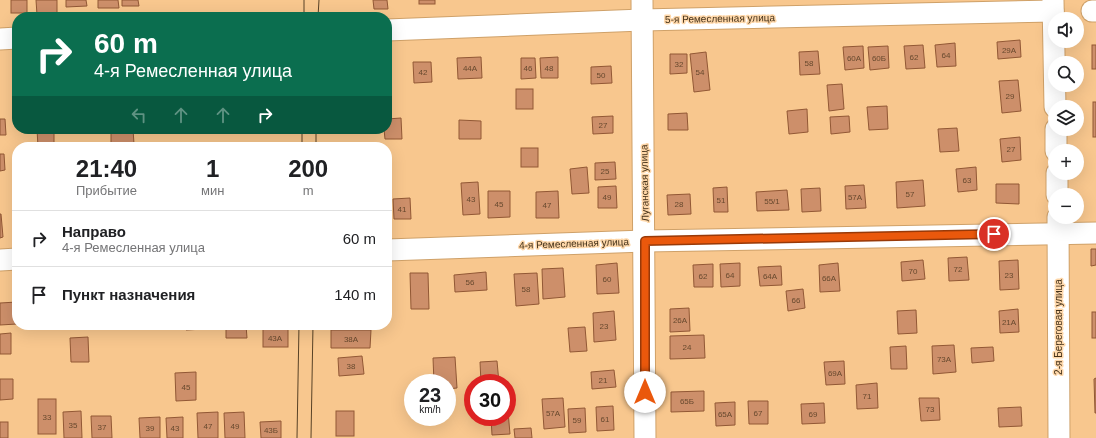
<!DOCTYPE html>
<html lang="ru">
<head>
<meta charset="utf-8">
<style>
  :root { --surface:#fff; --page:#f6f6f6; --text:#202124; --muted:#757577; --line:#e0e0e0 }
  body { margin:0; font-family:Arial,sans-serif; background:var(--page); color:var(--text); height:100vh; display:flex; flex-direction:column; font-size:15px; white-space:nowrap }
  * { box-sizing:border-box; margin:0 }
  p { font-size:13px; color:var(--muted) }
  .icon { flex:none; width:22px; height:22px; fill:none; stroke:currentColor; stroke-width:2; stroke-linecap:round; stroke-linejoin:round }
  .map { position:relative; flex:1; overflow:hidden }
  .sheet { position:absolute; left:12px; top:142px; width:380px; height:188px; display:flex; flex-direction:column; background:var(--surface); border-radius:16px; box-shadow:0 4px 16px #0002 }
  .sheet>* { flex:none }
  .top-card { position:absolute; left:12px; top:12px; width:380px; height:122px; border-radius:16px; box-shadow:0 4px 16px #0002; background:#0b6e4f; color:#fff; overflow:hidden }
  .controls { position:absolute; left:1048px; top:12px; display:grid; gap:8px }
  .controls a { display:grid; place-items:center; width:36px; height:36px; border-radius:50%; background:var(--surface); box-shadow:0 4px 16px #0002; font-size:20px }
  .speed { position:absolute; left:404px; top:374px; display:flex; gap:8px; font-size:20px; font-weight:700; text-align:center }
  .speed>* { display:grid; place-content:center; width:52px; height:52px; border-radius:50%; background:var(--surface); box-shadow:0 4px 16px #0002; line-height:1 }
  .speed small { font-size:10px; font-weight:400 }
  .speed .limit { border:6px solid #d22; background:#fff; color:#111 }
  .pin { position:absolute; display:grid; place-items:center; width:34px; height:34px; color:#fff; margin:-17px; border:2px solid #fff; border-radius:50%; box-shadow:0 1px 4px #0007 }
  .me { position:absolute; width:44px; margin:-22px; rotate:0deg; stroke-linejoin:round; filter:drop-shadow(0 0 3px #0008) }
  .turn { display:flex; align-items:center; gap:14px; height:84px; padding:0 16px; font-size:18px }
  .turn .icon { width:52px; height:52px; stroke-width:2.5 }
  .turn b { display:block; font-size:28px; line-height:34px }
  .lanes { display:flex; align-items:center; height:38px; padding:0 16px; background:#0003; justify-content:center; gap:20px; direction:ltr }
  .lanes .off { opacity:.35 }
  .eta { display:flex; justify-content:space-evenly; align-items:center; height:68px; text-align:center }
  .eta b { font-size:24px; font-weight:700; line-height:28px }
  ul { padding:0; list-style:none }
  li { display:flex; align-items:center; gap:12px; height:56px; padding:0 16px; border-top:1px solid var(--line) }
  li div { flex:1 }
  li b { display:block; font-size:15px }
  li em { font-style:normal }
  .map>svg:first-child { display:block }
</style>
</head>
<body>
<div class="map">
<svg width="1096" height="438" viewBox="0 0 1096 438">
  <rect width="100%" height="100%" fill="#f8c78e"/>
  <g fill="#cd8f6a" stroke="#925835">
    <rect x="11" y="0" width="16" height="13"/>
    <polygon points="36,0 57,0 57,14 37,15"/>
    <polygon points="66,0 86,0 87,6 66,7"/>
    <polygon points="98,0 118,0 119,8 98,8"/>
    <polygon points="122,0 138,0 139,6 122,6"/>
    <polygon points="373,0 387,0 388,9 374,9"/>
    <rect x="419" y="0" width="16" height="4"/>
    <polygon points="1020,40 1021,57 998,59 997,42"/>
    <polygon points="955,43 956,66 937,67 935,45"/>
    <polygon points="923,45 925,68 906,69 904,46"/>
    <rect x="1092" y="45" width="4" height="24"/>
    <polygon points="863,46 864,68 845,70 843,47"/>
    <polygon points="888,46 889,68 870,70 868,47"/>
    <polygon points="818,51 820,74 800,75 799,52"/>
    <polygon points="706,52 710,90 694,92 690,54"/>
    <polygon points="670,54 687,54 687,73 670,74"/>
    <polygon points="481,57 482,78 458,79 457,58"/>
    <polygon points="558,57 558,78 541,78 540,58"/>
    <polygon points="521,58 535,58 536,78 521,79"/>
    <polygon points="413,62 431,62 432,82 414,83"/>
    <polygon points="611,66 612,83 591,84 591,67"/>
    <polygon points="1018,80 1021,111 1002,113 999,81"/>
    <polygon points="842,84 844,109 829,111 827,85"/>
    <rect x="516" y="89" width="17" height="20"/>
    <rect x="1093" y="102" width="3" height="35"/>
    <polygon points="887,106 888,129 869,130 867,107"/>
    <polygon points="807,109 808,132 789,134 787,111"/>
    <polygon points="687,113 688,130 668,130 668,114"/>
    <polygon points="613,116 613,133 593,134 592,117"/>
    <polygon points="849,116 850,132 831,134 830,117"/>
    <polygon points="401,118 402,139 385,139 384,129 387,129 387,119"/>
    <polygon points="0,119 5,119 6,135 0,135"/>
    <polygon points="459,120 481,121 481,139 459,139"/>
    <polygon points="957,128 959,151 940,152 938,129"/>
    <polygon points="37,129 54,129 54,147 38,147"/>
    <polygon points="111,129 133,129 134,144 111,145"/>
    <rect x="205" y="129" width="17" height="4"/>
    <polygon points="1020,137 1021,160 1002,162 1000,139"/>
    <rect x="521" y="148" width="17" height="19"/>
    <polygon points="0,154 4,154 5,170 0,171"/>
    <polygon points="615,162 616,179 595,180 595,163"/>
    <polygon points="587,167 589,193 572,194 570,169"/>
    <polygon points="976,167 977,190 958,192 956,169"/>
    <polygon points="923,180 925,206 897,208 896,182"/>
    <polygon points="478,182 480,214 463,215 461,183"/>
    <polygon points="996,184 1019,184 1019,204 996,203"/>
    <polygon points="864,185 866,208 846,209 845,186"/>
    <polygon points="616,186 617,208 598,208 598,187"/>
    <polygon points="727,187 728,212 714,212 713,188"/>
    <polygon points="820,188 821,211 802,212 801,189"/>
    <polygon points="787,190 789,210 757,211 756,192"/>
    <polygon points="488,191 510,191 510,217 488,218"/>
    <polygon points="558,191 559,218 536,218 536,192"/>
    <polygon points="690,194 691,214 668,215 667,195"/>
    <polygon points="410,198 411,219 394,219 393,199"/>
    <polygon points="0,214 1,214 3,237 0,238"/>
    <polygon points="1091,249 1096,249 1096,265 1091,266"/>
    <polygon points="967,257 969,280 949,281 948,258"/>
    <polygon points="923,260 925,279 902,281 901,262"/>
    <polygon points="1018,260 1019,289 1000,290 999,261"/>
    <polygon points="617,263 619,293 597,294 596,265"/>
    <polygon points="740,263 740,286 721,287 720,264"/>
    <polygon points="838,263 840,291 820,292 819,265"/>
    <polygon points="713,264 713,287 694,287 693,265"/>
    <polygon points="781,266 782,285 760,286 758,267"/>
    <polygon points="563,268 565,297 543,299 542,269"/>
    <polygon points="486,272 487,290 455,292 454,275"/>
    <polygon points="410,273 428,273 429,309 411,309"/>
    <polygon points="537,273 539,304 516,306 514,274"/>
    <polygon points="803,289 805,308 788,311 786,291"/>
    <polygon points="17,302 17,324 0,325 0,303"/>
    <polygon points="689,308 690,331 670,332 670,309"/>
    <polygon points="1018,309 1019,332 1000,333 999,311"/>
    <polygon points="916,310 917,333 898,334 897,311"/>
    <polygon points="614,311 616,340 594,342 593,313"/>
    <rect x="1092" y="312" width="4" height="26"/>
    <polygon points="186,325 204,325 204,329 186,330"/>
    <polygon points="226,325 246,325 247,338 226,338"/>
    <polygon points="585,327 587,351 570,352 568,328"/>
    <rect x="263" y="329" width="25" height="18"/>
    <polygon points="331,330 371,330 370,348 331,348"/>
    <polygon points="11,333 11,354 0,354 0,334"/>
    <polygon points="704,335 705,358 670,359 670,336"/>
    <polygon points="88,337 89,362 71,362 70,338"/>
    <polygon points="954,345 956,372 933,374 932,346"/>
    <polygon points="906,346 907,369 891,369 890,347"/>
    <polygon points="993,347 994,361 972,363 971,348"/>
    <polygon points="362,356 364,374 339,376 338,358"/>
    <polygon points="455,357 457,388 447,389 447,383 434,383 433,358"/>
    <polygon points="497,361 499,383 481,383 480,362"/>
    <polygon points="844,361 845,384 826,385 824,362"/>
    <polygon points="614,370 616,387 592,389 591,372"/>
    <polygon points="196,372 196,400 176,401 175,373"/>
    <polygon points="1096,378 1096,413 1095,413 1094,379"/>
    <polygon points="0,379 13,379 13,399 0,400"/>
    <polygon points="877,383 878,408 857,409 856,385"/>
    <polygon points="704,391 704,411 671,412 671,392"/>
    <polygon points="563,398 565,427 544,429 542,399"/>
    <polygon points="919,398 939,398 940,420 921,421"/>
    <rect x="38" y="399" width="18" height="35"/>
    <polygon points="748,401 768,401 768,424 749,424"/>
    <polygon points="735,402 735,425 716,426 715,403"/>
    <polygon points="824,403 825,423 802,424 801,404"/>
    <polygon points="613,406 614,430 597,431 596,407"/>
    <polygon points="1021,407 1022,426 999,427 998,408"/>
    <polygon points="585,408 586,432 569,433 568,409"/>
    <polygon points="81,411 82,438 64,438 63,412"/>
    <rect x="336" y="411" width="18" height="25"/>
    <polygon points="507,411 508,411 510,434 492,435 491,417 507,417"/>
    <polygon points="218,412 218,438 198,438 197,413"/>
    <polygon points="244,412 245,438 225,438 224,413"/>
    <polygon points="91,416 111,416 112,438 92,438"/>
    <polygon points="160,417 160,438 140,438 139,418"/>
    <polygon points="183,417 183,438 167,438 166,418"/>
    <polygon points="281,421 281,438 261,438 260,422"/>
    <rect x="0" y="422" width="8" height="16"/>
    <polygon points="531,428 532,438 515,438 514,429"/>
  </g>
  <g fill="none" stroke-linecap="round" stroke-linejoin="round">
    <g stroke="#cfa169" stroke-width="23">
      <g id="minor">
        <polyline points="642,0 645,438"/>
        <polyline points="1053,0 1055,107"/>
        <polyline points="1092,11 1096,11"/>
        <polyline points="387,30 642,20 1053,11"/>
        <polyline points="0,39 17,38"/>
        <polyline points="1056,129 1056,151"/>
        <polyline points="1057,173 1057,195"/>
        <polyline points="1058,217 1059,438"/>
        <polyline points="387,250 645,241 1096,233"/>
        <polyline points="0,260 17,259"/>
      </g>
    </g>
    <use href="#minor" stroke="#fff" stroke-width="21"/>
    <g stroke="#584226" stroke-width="1">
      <polyline points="304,17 304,0"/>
      <polyline points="318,17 319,0"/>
      <polyline points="302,147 302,129"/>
      <polyline points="316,147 316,129"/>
      <polyline points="297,438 299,325"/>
      <polyline points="311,438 313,325"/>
    </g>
  </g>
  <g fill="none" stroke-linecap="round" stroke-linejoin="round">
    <g stroke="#983908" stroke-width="10">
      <polyline id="route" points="645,392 645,241 994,234"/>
    </g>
    <use href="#route" stroke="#ea580c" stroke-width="7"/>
  </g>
  <g text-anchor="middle" stroke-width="3" stroke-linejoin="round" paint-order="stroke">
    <g font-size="8" fill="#67492e">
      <text x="1009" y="53">29А</text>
      <text x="946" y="58">64</text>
      <text x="914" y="60">62</text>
      <text x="854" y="61">60А</text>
      <text x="879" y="61">60Б</text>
      <text x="809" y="66">58</text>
      <text x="679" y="67">32</text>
      <text x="470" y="71">44А</text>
      <text x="528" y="71">46</text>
      <text x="549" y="71">48</text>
      <text x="423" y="75">42</text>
      <text x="700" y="75">54</text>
      <text x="601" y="78">50</text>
      <text x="1010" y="99">29</text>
      <text x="603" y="128">27</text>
      <text x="1011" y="152">27</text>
      <text x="605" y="174">25</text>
      <text x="967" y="183">63</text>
      <text x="910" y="197">57</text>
      <text x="607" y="200">49</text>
      <text x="855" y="200">57А</text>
      <text x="471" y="202">43</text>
      <text x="721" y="203">51</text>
      <text x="772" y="204">55/1</text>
      <text x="499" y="207">45</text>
      <text x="679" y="207">28</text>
      <text x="547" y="208">47</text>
      <text x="402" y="212">41</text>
      <text x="958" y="272">72</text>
      <text x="913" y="274">70</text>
      <text x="730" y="278">64</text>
      <text x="1009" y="278">23</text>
      <text x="703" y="279">62</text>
      <text x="770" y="279">64А</text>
      <text x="829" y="281">66А</text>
      <text x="607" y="282">60</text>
      <text x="470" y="285">56</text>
      <text x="526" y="292">58</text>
      <text x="796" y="303">66</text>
      <text x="680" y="323">26А</text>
      <text x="1009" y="325">21А</text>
      <text x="604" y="329">23</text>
      <text x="275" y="341">43А</text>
      <text x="351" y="342">38А</text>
      <text x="687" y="350">24</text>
      <text x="944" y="362">73А</text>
      <text x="351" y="369">38</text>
      <text x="835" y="376">69А</text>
      <text x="603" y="383">21</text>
      <text x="186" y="390">45</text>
      <text x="867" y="399">71</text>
      <text x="687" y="404">65Б</text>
      <text x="930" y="412">73</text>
      <text x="553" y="416">57А</text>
      <text x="758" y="416">67</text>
      <text x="725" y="417">65А</text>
      <text x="813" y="417">69</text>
      <text x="47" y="420">33</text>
      <text x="605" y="422">61</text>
      <text x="577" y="423">59</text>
      <text x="73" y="428">35</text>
      <text x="208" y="429">47</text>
      <text x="235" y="429">49</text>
      <text x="102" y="430">37</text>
      <text x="150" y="431">39</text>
      <text x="175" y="431">43</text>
      <text x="271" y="433">43Б</text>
    </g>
    <g font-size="10" fill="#45321a" stroke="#fed7a9">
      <text transform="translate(720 18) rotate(-1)" y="4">5-я Ремесленная улица</text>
      <text transform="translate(644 183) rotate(-91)" y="4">Луганская улица</text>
      <text transform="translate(574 243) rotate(-2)" y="4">4-я Ремесленная улица</text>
      <text transform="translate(1058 327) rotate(-90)" y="4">2-я Береговая улица</text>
    </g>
  </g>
</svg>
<div class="controls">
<a><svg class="icon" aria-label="sound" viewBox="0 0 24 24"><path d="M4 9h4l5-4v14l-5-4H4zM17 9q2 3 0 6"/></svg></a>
<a><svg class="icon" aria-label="search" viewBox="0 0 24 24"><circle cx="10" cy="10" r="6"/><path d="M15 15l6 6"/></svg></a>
<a><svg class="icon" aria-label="layers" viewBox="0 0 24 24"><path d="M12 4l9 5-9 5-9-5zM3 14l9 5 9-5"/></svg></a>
<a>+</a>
<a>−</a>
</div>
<div class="speed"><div>23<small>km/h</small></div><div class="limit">30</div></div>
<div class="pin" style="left:994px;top:234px;background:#d93025"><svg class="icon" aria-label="arrive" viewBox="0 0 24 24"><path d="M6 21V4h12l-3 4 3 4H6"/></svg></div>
<svg class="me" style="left:645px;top:392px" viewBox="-20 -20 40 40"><circle r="19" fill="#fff"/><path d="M0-13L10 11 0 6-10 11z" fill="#ea580c"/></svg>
<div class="top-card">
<div class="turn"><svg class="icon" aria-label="right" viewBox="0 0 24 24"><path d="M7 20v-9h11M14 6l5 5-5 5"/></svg><div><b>60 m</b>4-я Ремесленная улица</div></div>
<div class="lanes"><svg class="icon off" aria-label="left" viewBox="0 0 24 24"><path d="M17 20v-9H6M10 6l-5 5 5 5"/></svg><svg class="icon off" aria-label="ahead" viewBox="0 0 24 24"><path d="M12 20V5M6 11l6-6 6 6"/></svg><svg class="icon off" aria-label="ahead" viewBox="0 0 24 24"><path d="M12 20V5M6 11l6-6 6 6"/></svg><svg class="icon" aria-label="right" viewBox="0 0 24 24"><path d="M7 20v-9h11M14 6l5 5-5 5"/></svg></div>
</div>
<section class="sheet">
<div class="eta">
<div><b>21:40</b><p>Прибытие</p></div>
<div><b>1</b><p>мин</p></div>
<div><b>200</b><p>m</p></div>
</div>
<ul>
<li><svg class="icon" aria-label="right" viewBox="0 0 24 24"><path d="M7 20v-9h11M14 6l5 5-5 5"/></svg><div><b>Направо</b><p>4-я Ремесленная улица</p></div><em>60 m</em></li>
<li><svg class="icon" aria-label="arrive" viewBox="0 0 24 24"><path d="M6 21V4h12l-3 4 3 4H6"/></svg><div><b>Пункт назначения</b></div><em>140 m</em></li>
</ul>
</section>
</div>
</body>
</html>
